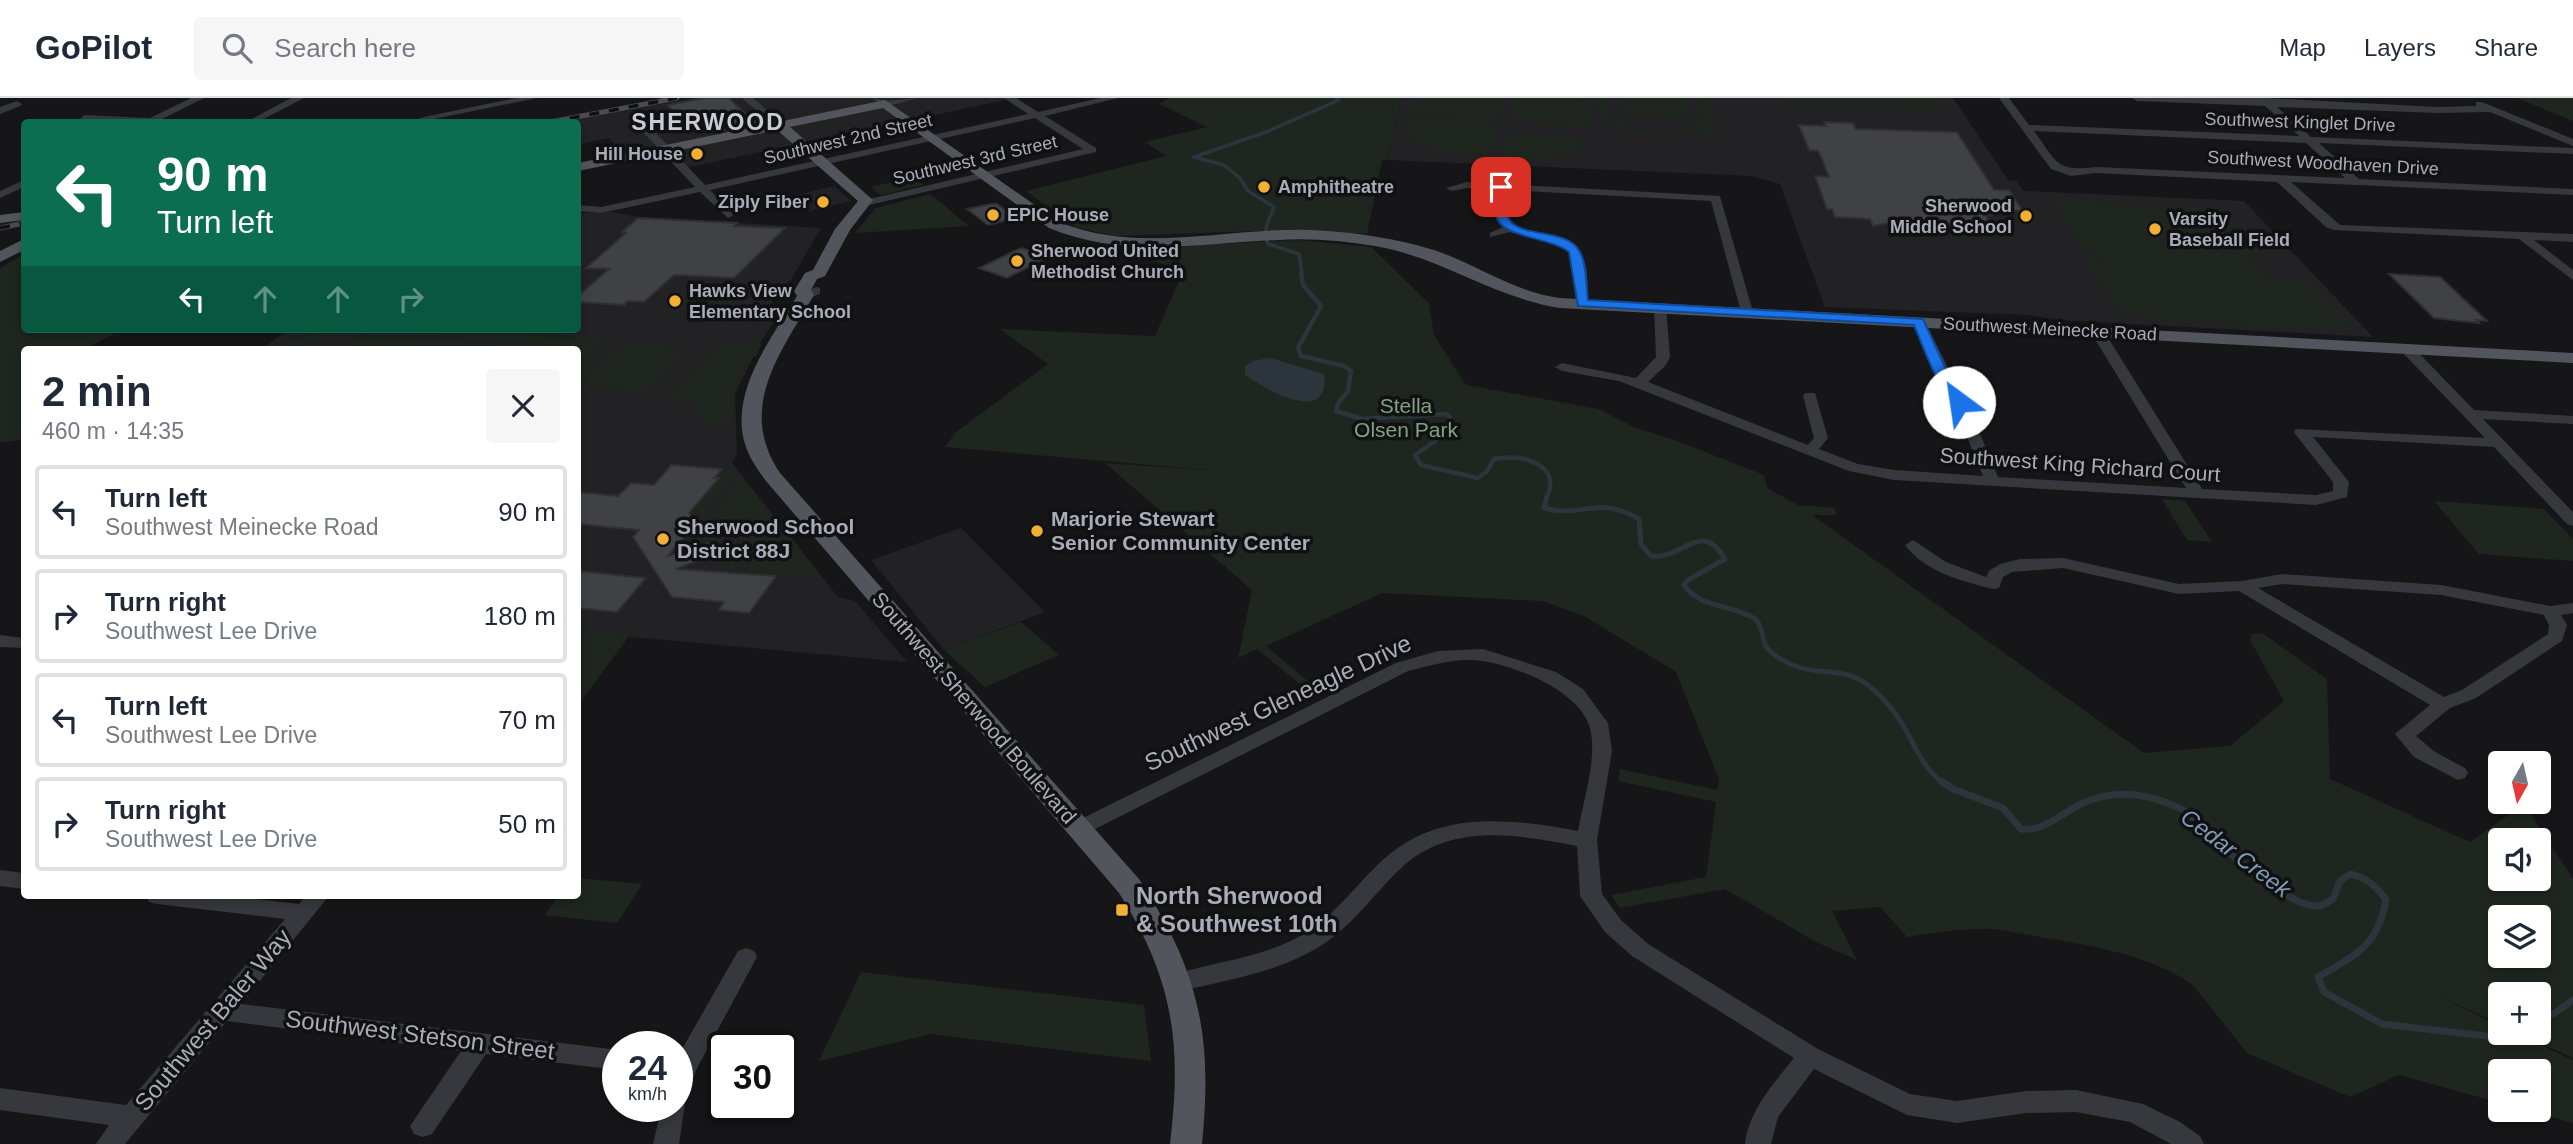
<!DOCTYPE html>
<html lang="en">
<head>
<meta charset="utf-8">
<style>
  :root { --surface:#fff; --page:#f6f6f7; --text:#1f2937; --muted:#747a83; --line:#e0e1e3 }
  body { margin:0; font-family:Arial,sans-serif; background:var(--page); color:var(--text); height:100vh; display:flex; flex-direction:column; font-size:26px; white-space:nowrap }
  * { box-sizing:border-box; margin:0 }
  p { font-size:23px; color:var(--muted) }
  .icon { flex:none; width:38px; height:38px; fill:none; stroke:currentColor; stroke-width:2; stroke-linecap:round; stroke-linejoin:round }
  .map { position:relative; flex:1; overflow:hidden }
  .side { position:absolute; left:21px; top:248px; width:560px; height:553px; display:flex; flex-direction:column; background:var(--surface); border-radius:7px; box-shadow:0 4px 10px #0003 }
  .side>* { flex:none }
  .banner { position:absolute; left:21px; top:21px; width:560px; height:214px; border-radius:7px; box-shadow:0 4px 10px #0003; background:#0b6e4f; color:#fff; overflow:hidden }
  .needle { width:46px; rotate:188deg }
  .tools { position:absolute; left:2488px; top:653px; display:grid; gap:14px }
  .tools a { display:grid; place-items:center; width:63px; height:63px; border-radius:7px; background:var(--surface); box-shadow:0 4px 10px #0003; font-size:35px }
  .speed { position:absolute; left:602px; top:933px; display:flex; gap:14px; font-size:35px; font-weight:700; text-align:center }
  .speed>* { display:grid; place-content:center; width:91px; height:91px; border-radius:50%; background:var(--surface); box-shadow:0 4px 10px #0003; line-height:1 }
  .speed small { font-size:18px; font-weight:400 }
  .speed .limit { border:4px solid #111; border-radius:10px; background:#fff; color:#111 }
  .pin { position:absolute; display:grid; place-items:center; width:60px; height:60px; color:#fff; margin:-30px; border-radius:14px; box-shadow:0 4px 10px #0006 }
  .me { position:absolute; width:77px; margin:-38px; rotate:329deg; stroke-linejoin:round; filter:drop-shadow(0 0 5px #0008) }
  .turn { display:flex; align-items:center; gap:24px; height:147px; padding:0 21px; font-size:32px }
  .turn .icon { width:91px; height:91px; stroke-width:2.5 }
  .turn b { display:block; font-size:49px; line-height:60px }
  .lanes { display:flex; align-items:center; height:66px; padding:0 21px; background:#0003; justify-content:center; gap:35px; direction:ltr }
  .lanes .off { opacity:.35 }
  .round { display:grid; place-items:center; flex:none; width:74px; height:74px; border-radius:7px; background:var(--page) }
  .summary { display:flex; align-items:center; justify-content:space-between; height:119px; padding:0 21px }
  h1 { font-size:42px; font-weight:700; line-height:52px }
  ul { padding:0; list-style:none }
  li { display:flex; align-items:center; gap:21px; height:94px; margin:0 14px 10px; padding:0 7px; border:4px solid var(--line); border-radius:7px }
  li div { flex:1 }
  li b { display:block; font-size:26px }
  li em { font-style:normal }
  header { display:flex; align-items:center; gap:42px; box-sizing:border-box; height:98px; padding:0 35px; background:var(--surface); border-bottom:2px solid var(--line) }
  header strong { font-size:33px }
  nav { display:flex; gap:38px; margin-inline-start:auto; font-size:24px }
  .search { width:490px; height:63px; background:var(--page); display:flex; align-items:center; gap:18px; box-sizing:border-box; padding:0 24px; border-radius:7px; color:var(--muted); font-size:26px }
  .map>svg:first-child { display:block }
</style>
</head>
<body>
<header>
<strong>GoPilot</strong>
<div class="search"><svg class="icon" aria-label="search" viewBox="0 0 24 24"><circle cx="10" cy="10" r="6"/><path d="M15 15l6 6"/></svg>Search here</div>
<nav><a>Map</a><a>Layers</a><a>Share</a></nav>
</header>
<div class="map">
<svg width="2573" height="1046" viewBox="0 0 2573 1046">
  <rect width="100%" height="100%" fill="#161618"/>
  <g fill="#222225">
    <polygon points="695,0 1009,0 1010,1 685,70 666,51 625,59 609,40 580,46 578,24 563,24"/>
    <polygon points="1401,0 1953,0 2008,82 2016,83 2024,93 2244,103 2373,239 2058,222 2029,217 1825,209 1780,86 1751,78 1388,62"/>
    <polygon points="834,88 851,103 805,114 788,99"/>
    <polygon points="612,114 639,119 821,130 792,180 780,192 766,214 773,225 760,245 735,296 737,355 732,365 838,499 855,503 907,564 578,534 578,252 259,252 290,231 578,231 578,115"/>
    <polygon points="961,430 1045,514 944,552 871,462"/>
  </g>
  <g fill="#1e261f" fill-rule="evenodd">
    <polygon points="1169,0 1401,0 1388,62 1382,62 1367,136 1289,132 1115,138 1075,129 1026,93 1166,58 1145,44 1207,29 1159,6"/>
    <polygon points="1422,0 1505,0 1501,20 1493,22 1407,16 1411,7"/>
    <polygon points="1517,0 1569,0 1590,7 1591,29 1517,24 1511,21"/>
    <path d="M1596 0H1608L1611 17C1631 35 1673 36 1696 25L1700 18 1695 0H1707L1718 38 1705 37 1703 30C1673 40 1623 41 1600 17Z"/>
    <polygon points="1618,0 1685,0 1690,19 1620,17"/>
    <polygon points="1781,0 1935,0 1942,11 1794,6"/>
    <polygon points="2517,0 2573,0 2573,23"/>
    <path d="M1405 19 1494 25 1499 28 1488 60C1459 57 1419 55 1403 28Z"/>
    <path d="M1515 35 1586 41C1568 66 1526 62 1499 60L1508 36Z"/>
    <polygon points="914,79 923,87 881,97 871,89"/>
    <polygon points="930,96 969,128 855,135 876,110"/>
    <polygon points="2051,103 2212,110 2226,115 2258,152 2250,158 2269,181 2309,183 2356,233 2158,222 2121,214 2082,159 2106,162 2082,148"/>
    <path d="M1297 142 1371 149 1429 205 1434 237 1466 287 1599 311 1636 330 1675 342 1764 377 1767 390 1798 407 1834 410 1836 417H1812L2144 655 2230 648 2284 603 2250 542 2252 536 2262 535 2327 581 2330 681 2470 744 2524 706 2573 781V960L2519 935 2539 934V896H2501V926L2435 897 2501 928V934L2514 935 2573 962V1025L2525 1012H2539V973H2501V1005L2399 977 2350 999 2247 955 2193 887C2149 856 2087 847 2035 838 2021 836 2007 832 1993 831 1964 830 1935 835 1907 839L1880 809 1832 813 1857 862 1818 845 1725 791 1620 810 1611 797 1706 779 1716 704 1618 683 1620 671 1717 692 1719 681 1676 574 1584 518 1543 503 1382 495 1266 548 1319 592 1312 596 1257 551 1238 560 1252 492 1105 365 1220 373 945 349 955 335 1048 266 1000 231 1155 238 1183 174 1123 151ZM2501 742H2539V780H2501ZM2501 819H2539V858H2501Z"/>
    <polygon points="24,156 24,231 122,231 83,252 24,252 24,342 0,344 0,170"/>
    <polygon points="323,231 470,231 608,241 599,249 590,248 596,258 593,271 578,285 578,252 566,252 547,246 364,232 324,238 286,252 270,252 300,238"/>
    <polygon points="360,237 554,250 551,252 340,252"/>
    <polygon points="730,244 762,246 757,257 748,262 732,295 731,326 708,330 703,326 704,319 694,312 698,305 665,303 713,252"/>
    <polygon points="623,246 687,250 646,293 579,288"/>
    <polygon points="727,371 736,373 738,377 703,416 690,415"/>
    <polygon points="741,381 773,417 758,424 708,419"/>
    <polygon points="2162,401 2185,403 2212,444 2187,442"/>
    <polygon points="2434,403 2544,411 2573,441 2573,463 2479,456"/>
    <polygon points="703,424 754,428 757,431 717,445 699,441 697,436"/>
    <polygon points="759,437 765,439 738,472 713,465 718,459 715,454"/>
    <polygon points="789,437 822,480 746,473 770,440"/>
    <polygon points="1021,524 1059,557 985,589 944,552"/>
    <polygon points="578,533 629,538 578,607"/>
    <polygon points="578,780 642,786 617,825 545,817 558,798 578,798"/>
    <polygon points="861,874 1144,907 1151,963 931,936 819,963"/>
  </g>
  <path fill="#2c353c" d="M1270 260 1324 276C1330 330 1264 290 1245 277V268L1253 263Z"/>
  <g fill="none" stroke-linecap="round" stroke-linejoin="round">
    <path stroke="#2c353c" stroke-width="3.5" d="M1302 176 1299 156 1268 146C1262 132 1269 122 1274 109L1248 93 1240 80 1224 67 1194 59 1266 34 1339 2 1337 0"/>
    <path stroke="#2c353c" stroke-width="4.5" d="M1301 175 1303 187 1321 208 1298 250 1301 258 1344 268 1351 273 1348 293 1338 305 1336 313 1362 321 1447 316 1450 320 1435 343 1415 357 1421 367 1478 380 1487 373 1494 361C1520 355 1564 366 1546 400"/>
    <path stroke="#2c353c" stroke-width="5" d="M1547 398 1544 410C1584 421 1595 396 1639 421L1641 446 1651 458C1684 462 1701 420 1725 461L1688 482 1684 487C1701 510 1726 506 1750 518 1764 524 1760 539 1767 550 1773 558 1789 566 1798 569 1821 577 1845 570 1865 585 1878 594 1893 611 1901 624 1915 646 1922 670 1943 685"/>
    <g stroke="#2c353c" stroke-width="7">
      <path d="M1941 683 1953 691 2003 710 2021 731C2045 734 2064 713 2083 705 2117 690 2149 695 2181 711 2194 717 2206 733 2216 743 2236 761 2292 810 2319 808 2323 807 2329 803 2333 801L2340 783 2350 776C2367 780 2376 788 2386 802 2378 848 2356 857 2318 879L2324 894 2382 926 2495 939 2505 934"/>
      <polyline points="2539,921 2553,916 2573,902"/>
    </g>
  </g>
  <g fill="#404145" stroke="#303034" stroke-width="2">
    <polygon points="705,0 729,0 755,25 737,30 719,15 683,22 667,7"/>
    <polygon points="1824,24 1853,25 1856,31 1957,34 1994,92 2009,92 2023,113 1990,111 1993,117 1985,116 1995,133 1905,131 1901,123 1873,128 1870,121 1835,119 1832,111 1827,111 1815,78 1829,79 1822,61 1818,53 1809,52 1799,27 1826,28"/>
    <polygon points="991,106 997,106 1016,120 988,127 967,111"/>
    <polygon points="638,120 737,125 734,128 785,130 734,180 674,177 644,204 628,203 624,207 578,204 578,198 609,171 586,170 626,135 622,134"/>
    <polygon points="1021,150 1048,159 1007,180 979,170"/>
    <polygon points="2389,176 2440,179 2487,223 2476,222 2479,225 2434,220"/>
    <polygon points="671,367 722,371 714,380 719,380 689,415 695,426 668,458 708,445 715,456 676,471 776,478 749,515 719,512 724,504 672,499 633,439 639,432 578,426 578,394 618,398 631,385 654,387"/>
    <polygon points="578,473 646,480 617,514 578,510"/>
  </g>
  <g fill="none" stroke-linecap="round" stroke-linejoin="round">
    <g fill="#37383d" fill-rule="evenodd">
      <polygon points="191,0 204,0 156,24 85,23 80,20 85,17 150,20"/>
      <polygon points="291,0 304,0 258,24 246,24"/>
      <polygon points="516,0 537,0 424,23 419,20"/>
      <polygon points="742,0 753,0 784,27 775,29"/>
      <polygon points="872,0 887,3 918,0 885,9"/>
      <polygon points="1004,0 1016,0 1038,14 1100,0 1118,0 1045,18 1096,50 1096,54 865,108 861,107 861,103 1083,51 1035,20 710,92 734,117 728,120 700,94 601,115 578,113 578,107 601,109 695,89 642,33 642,29 650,29 705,87 1028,16"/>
      <path d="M1999 0H2009L2029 27 2299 38 2265 8 2137 3 2132 0H2265L2437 9 2476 8V4H2482L2573 41V48L2490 14 2437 15 2277 9 2311 39 2573 50V56L2319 45 2359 81 2573 91V97L2291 84 2340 127 2573 136V144L2534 142 2573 172V182L2519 141 2334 132 2326 129 2277 84 2096 75 2071 78 2051 71ZM2034 33 2306 45 2345 80 2096 69C2055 74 2057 64 2034 33Z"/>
      <polygon points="17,3 22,6 20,8 0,16 0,9"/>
      <polygon points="24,82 24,89 0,100 0,93"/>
      <path d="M1467 84 1720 98 1753 214 1747 218 1741 214 1711 103 1506 92C1503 161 1561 116 1582 157 1589 171 1587 190 1588 205L1582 209 1576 205 1574 170 1569 154 1552 145 1510 134 1490 139V135L1503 129 1495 117V92L1467 90 1452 93 1446 90Z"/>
      <polygon points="816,189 820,190 820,196 806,201 800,197"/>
      <polygon points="1660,205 1666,209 1670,259 1666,267 1648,284 1808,347 1814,340 1803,298 1805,295 1815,295 1828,340 1819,351 1858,366 1894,372 1983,378 1958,317 1911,224 1918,220 1925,224 1972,317 1998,379 2186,390 2090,233 2092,230 2102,230 2202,391 2316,397 2333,393 2333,384 2296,337 2294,334 2296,331 2485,340 2401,253 2399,250 2406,246 2411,247 2474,312 2573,318 2573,326 2483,321 2573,414 2573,428 2567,426 2494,349 2313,339 2349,384 2347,399 2316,407 1894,382 1849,373 1619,283 1562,273 1555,269 1562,265 1636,280 1656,259 1654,209"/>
      <path d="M1913 442 1946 464 1986 479 1989 473 2000 466 2020 461 2063 460 2179 486 2242 483 2282 476 2441 487 2550 508 2573 505V515L2561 517 2567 527 2562 543 2476 600 2450 610 2416 638 2435 654 2465 670 2468 675 2465 680 2458 682 2414 659 2395 636 2430 607 2239 493 2179 496 2063 470 2012 474 2003 479 1999 490 1993 491C1962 483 1925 474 1905 447ZM2282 486 2441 497 2544 517 2549 527 2548 536 2462 592 2444 599 2258 490Z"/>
      <polygon points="0,537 24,540 24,550 0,549"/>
      <path d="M1483 551 1556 574 1583 591 1608 625 1612 653 1597 742 1602 796 1621 822 1648 846 1818 951 1910 996 1957 1003 2026 993 2076 992 2143 1006 2180 1024 2200 1038 2204 1046H2171L2130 1024 2076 1014 2026 1015 1957 1025 1907 1017 1814 971 1778 1019 1771 1046H1745C1749 1012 1773 986 1794 960L1632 858 1605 834 1580 798 1577 748C1516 736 1448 724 1399 772 1373 797 1353 827 1322 847 1280 874 1228 882 1180 893L1172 891 1169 884 1172 877C1216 863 1263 860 1304 836 1337 816 1357 785 1385 760 1440 711 1512 721 1578 733 1583 703 1599 656 1589 627 1577 592 1516 568 1482 563 1458 559 1432 567 1408 573L1085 736 1078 738 1071 736 1068 731 1071 726 1396 565 1438 553Z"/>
      <polygon points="0,772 24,775 24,791 0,788"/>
      <polygon points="146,798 229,798 299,806 305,798 329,798 241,906 618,952 618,972 486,956 432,1036 423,1039 414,1036 410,1028 461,953 227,923 125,1046 96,1046 109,1027 0,1012 0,990 126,1007 285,821 157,806 149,804"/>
      <polygon points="746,850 754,853 757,859 696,972 685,1005 679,1046 653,1046 662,1008 677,1008 677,960 738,853"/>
    </g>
    <g fill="#53555c" fill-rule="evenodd">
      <path d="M885 2 1059 124C1140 157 1227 129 1311 132 1353 134 1397 140 1437 153 1479 168 1515 194 1560 200L2573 255V265L1560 210C1494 200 1441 159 1375 148 1343 143 1311 140 1279 142 1201 145 1123 161 1049 130L883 10 790 29 873 102 850 132 825 178 817 181 811 192 814 197C781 254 736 310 780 375L1139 781C1199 873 1213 937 1202 1046H1170C1182 946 1174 882 1119 795L766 383C758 372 749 360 745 346 729 293 772 240 797 198L794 193 805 175 813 172 835 131 858 103 777 32 578 73V65Z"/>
      <polygon points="24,114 24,122 0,125 0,117"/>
      <polygon points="24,141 24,152 0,164 0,153"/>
    </g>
    <g stroke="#4a4c52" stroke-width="5">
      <g id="rail">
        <polyline points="550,24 677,0"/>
        <polyline points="0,130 24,125"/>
      </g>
    </g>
    <use href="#rail" stroke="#111113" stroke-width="3.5" stroke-dasharray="10" stroke-linecap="butt"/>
  </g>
  <path fill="#1a73e8" stroke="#114b97" stroke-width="2" d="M1501 86 1506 89C1506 98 1504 114 1509 121 1521 141 1567 129 1580 154 1587 167 1586 188 1588 202L1923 221 1949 278 1965 304 1959 308C1941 301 1922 245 1914 227L1578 208 1569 154C1551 139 1501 140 1496 118 1495 109 1496 98 1496 89Z"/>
  <g fill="#f2b134" stroke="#111113" stroke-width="2.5">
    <circle cx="697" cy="56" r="7"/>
    <circle cx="1264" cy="89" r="7"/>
    <circle cx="823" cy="104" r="7"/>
    <circle cx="993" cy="117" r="7"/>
    <circle cx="2026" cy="118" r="7"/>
    <circle cx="2155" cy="131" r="7"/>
    <circle cx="1017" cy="163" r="7"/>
    <circle cx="675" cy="203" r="7"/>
    <circle cx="1037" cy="433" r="7"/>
    <circle cx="663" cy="441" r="7"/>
    <rect x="1115" y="805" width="14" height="14" rx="3.5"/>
  </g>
  <g text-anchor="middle" stroke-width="7" stroke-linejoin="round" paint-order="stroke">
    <g font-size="18" fill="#a8adb8" stroke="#111113">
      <text transform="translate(2300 24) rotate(2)" y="6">Southwest Kinglet Drive</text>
      <text transform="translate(848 41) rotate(-13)" y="6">Southwest 2nd Street</text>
      <text transform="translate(975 62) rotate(-13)" y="6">Southwest 3rd Street</text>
      <text transform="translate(2323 65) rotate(3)" y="6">Southwest Woodhaven Drive</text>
      <text transform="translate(2050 231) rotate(3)" y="6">Southwest Meinecke Road</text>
    </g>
    <g font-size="18" font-weight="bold" fill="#a8adb8" stroke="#111113" text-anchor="start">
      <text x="683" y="62" text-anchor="end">Hill House</text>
      <text x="1278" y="95">Amphitheatre</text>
      <text x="809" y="110" text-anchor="end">Ziply Fiber</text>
      <text x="2012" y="114" text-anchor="end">Sherwood<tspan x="2012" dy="21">Middle School</tspan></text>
      <text x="1007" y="123">EPIC House</text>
      <text x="2169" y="127">Varsity<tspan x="2169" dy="21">Baseball Field</tspan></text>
      <text x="1031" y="159">Sherwood United<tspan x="1031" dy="21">Methodist Church</tspan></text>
      <text x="689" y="199">Hawks View<tspan x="689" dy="21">Elementary School</tspan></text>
    </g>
    <g font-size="21" fill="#7fa381" stroke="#111113">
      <text x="1406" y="315">Stella<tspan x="1406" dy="24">Olsen Park</tspan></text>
    </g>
    <g font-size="21" fill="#a8adb8" stroke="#111113">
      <text transform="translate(2080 367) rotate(4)" y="7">Southwest King Richard Court</text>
      <text transform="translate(974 610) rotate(49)" y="7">Southwest Sherwood Boulevard</text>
    </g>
    <g font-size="21" font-weight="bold" fill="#a8adb8" stroke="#111113" text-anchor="start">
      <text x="1051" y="428">Marjorie Stewart<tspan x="1051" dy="24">Senior Community Center</tspan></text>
      <text x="677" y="436">Sherwood School<tspan x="677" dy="24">District 88J</tspan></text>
    </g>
    <g font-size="23" font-weight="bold" letter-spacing="2" fill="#c9ccd4" stroke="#111113">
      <text x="708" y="32">SHERWOOD</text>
    </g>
    <g font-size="23" font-style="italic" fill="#7f9bb3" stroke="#111113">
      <text transform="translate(2236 755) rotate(37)" y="8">Cedar Creek</text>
    </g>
    <g font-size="24" fill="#a8adb8" stroke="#111113">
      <text transform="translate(1278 605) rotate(-25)" y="8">Southwest Gleneagle Drive</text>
      <text transform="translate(213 922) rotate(-50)" y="8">Southwest Baler Way</text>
      <text transform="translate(420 937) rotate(7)" y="8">Southwest Stetson Street</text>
    </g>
    <g font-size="24" font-weight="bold" fill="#a8adb8" stroke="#111113" text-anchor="start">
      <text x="1136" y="806">North Sherwood<tspan x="1136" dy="28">&amp; Southwest 10th</tspan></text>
    </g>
  </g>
</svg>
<div class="tools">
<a><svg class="needle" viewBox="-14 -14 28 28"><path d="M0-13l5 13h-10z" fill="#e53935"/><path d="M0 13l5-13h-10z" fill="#747a83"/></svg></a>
<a><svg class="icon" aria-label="sound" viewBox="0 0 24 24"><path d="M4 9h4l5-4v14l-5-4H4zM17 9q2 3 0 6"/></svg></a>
<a><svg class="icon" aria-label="layers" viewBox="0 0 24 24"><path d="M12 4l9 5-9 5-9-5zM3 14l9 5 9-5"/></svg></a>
<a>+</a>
<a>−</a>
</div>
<div class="speed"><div>24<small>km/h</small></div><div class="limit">30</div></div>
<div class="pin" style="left:1501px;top:89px;background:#d93025"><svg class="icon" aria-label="arrive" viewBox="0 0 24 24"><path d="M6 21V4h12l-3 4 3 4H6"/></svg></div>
<svg class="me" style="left:1959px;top:304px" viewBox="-20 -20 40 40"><circle r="19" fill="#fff"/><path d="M0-13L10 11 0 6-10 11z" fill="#1a73e8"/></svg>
<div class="banner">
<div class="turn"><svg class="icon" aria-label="left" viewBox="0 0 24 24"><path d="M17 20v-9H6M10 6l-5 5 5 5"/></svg><div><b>90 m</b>Turn left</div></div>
<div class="lanes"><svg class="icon" aria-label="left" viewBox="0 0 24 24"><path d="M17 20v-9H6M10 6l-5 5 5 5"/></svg><svg class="icon off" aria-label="ahead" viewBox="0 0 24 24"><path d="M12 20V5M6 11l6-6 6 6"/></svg><svg class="icon off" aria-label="ahead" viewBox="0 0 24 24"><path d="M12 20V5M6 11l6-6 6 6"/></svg><svg class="icon off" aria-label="right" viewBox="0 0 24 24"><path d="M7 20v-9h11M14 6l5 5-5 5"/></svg></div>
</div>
<section class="side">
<div class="summary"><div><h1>2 min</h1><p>460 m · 14:35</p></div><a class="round"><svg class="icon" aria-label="close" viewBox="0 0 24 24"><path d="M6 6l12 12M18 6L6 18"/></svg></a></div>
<ul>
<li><svg class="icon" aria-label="left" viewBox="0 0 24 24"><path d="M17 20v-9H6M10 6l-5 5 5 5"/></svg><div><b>Turn left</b><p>Southwest Meinecke Road</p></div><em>90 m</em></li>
<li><svg class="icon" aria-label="right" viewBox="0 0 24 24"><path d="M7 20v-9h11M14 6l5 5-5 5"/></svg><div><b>Turn right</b><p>Southwest Lee Drive</p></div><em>180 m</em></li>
<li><svg class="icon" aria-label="left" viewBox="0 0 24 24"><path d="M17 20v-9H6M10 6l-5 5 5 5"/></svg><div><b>Turn left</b><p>Southwest Lee Drive</p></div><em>70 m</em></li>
<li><svg class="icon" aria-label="right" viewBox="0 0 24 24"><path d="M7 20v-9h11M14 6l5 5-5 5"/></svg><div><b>Turn right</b><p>Southwest Lee Drive</p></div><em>50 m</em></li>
</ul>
</section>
</div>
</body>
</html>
